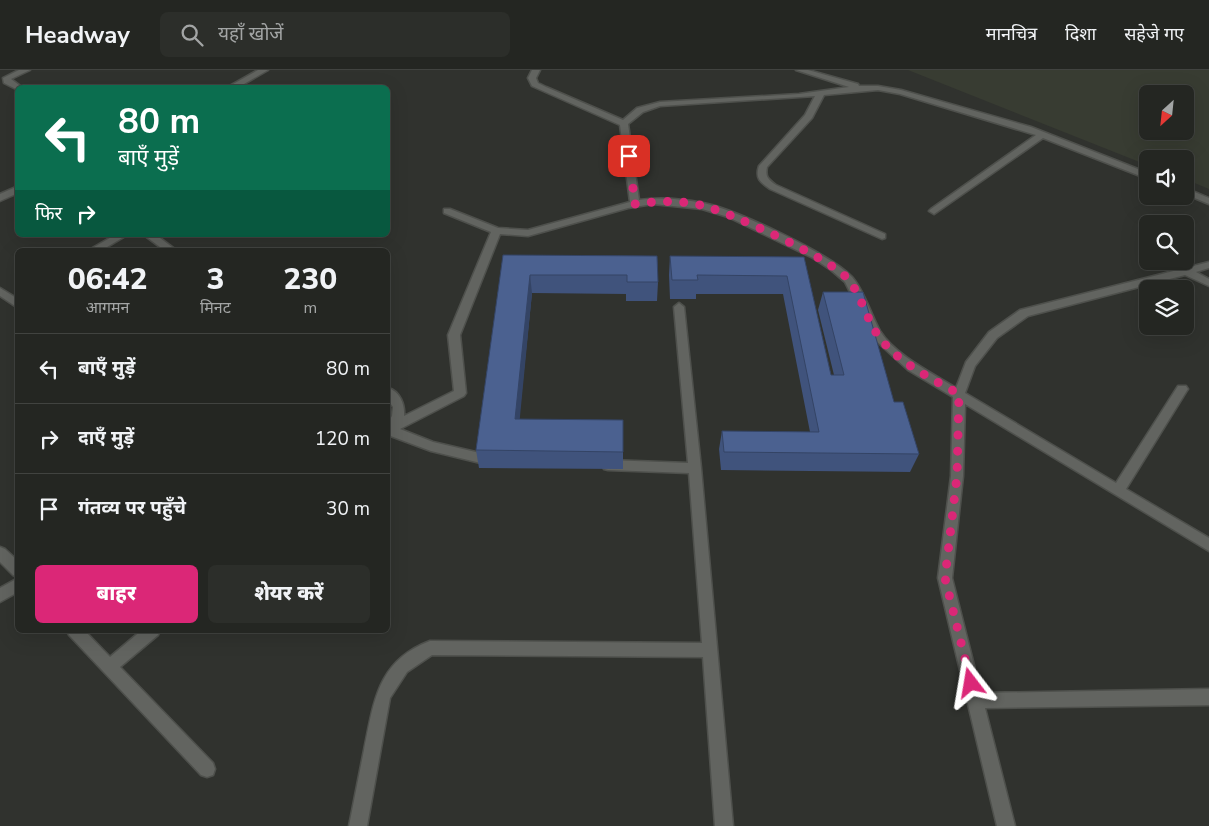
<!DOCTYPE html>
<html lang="hi">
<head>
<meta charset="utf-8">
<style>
  :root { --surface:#242622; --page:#2c2e2a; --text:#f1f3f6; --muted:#a3a5a5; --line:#414340; --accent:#db2777 }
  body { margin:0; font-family:"Nunito Sans","Noto Sans Devanagari",sans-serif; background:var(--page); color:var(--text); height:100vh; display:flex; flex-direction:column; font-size:19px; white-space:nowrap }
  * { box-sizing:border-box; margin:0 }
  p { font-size:16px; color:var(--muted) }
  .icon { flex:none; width:28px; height:28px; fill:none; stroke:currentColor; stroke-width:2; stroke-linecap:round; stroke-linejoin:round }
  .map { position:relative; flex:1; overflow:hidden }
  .details { position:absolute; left:15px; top:178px; width:375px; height:385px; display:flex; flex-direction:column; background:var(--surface); border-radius:8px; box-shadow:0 5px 20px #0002,0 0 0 1px var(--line) }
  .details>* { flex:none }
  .top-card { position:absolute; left:15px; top:15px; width:375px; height:152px; border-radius:8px; box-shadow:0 5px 20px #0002,0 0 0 1px var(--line); background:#0b6e4f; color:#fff; overflow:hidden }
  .needle { width:32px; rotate:207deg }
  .tools { position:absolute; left:1139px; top:15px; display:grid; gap:10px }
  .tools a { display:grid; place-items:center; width:55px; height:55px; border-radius:8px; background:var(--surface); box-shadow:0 5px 20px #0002,0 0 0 1px var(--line); font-size:25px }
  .pin { position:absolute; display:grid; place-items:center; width:42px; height:42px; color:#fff; margin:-21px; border-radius:10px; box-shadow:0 2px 8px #0006 }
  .me { position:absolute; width:55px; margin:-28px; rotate:346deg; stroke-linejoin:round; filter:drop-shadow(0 0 4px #0008) }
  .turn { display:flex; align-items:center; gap:18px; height:105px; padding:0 20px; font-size:22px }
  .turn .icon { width:65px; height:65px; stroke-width:2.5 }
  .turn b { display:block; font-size:35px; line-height:42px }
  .then { display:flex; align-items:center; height:48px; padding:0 20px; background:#0003; gap:10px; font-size:19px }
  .eta { display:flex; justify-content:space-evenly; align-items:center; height:85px; text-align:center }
  .eta b { font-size:30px; font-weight:800; line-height:35px }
  .button { display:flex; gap:10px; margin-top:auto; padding:10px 20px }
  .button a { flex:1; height:58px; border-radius:8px; background:var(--accent); color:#fff; font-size:20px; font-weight:800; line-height:58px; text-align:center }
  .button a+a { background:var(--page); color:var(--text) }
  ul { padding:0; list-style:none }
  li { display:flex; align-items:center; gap:15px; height:70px; padding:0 20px; border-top:1px solid var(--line) }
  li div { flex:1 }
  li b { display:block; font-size:19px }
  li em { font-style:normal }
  header { display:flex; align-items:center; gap:30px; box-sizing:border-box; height:70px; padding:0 25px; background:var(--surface); border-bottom:1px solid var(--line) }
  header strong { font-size:24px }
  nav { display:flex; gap:28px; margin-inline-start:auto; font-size:18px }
  .search { width:350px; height:45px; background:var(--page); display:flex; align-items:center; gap:12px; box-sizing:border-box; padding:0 18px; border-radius:8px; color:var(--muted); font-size:19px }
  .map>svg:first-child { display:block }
</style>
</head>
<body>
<header>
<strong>Headway</strong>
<div class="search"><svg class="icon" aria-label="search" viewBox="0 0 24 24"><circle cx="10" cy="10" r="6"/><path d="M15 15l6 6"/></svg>यहाँ खोजें</div>
<nav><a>मानचित्र</a><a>दिशा</a><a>सहेजे गए</a></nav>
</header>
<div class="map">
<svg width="1209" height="756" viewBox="0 0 1209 756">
  <rect width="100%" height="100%" fill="#30322e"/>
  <path fill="#383c32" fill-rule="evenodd" d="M908 0H1209V119L1185 109V89H1148L1147 95ZM1148 24H1185V61H1148Z"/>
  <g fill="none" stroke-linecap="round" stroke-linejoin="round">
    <g stroke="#4e504c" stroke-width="3">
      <g id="minor">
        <polygon points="19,0 30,0 11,9 23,18 18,18 18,20 4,13 3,8"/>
        <polygon points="258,0 268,0 237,18 226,18"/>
        <path d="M532 0H540L536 8 538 13 546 17 623 50 637 38 660 32 799 24 849 17 796 0H808L858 14 859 16H878L901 20 1031 57 1148 103V109L1043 68 934 144 929 141 931 139 1036 65 900 24 878 20 824 25 812 48 767 97C765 107 768 109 776 115L885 164V168L882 169 770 119C760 112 755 108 759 96L805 45 815 26 660 36 643 42 628 54 639 130C660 127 683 129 703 133 735 139 830 184 852 207 864 220 871 245 880 261 895 285 932 303 956 318L966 292 989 262 1020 240 1209 192V198L1196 202 1209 209V216L1185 205 1028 246 997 268 975 296 965 323 1116 413 1178 316H1186L1188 319 1186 322 1126 419 1209 468V481L965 334 963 406 952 508 981 623 1209 619V635L985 638 1015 756H997L938 508 951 406 953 327 908 300 873 268 845 212 831 200 813 188 728 147 702 139 653 134 628 138 528 166 500 164 460 265 466 323 464 326 400 359 433 372 497 387 499 391 497 395 493 396 431 381 388 365V352L392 346 393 337 388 330V318C400 321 405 335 404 346L454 321 448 265 491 162 444 143V139H450L498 158 528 160 630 132 620 55 532 16 528 8Z"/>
        <polygon points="18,116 18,123 0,131 0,124"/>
        <polygon points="1185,118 1209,128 1209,134 1185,124"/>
        <polygon points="115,165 127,165 102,180 89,180"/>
        <polygon points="144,165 156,165 176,180 164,180"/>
        <polygon points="0,218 18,229 18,238 0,226"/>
        <path d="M679 233 684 237 701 398 733 756H715L703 587 432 585 407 602 390 628 367 756H349C354 731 359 705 364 680 374 632 377 591 430 571L702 573 689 403 608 400 604 399 602 395 604 391 608 390 688 393 674 237Z"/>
        <polygon points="0,477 5,479 18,491 18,507 13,505 0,492"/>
        <polygon points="18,508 18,522 0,532 0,518"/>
        <polygon points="67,560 84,560 110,587 142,560 160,560 158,565 120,597 213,693 215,699 213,705 207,707 201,705 69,565"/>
      </g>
    </g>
    <use href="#minor" fill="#626460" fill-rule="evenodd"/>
  </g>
  <g fill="#40537c">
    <polygon points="503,185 657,186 658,212 657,231 626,231 626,224 532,223 519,349 623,382 623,399 479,398 476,380"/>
    <polygon points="670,186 804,187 831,305 834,305 818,240 823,222 894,332 919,384 910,402 721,400 719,379 722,361 810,362 783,224 696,224 696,229 670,229 669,205"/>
  </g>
  <polygon fill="#344465" points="530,205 532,223 518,367 515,349"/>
  <g fill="#4b6190" stroke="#344465">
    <polygon points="503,185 657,186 658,212 627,212 627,205 530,205 515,349 623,350 623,382 476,380"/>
    <polygon points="670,186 804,187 831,305 844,305 823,222 863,222 894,332 903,332 919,384 724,382 722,361 819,362 787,206 697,205 698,210 672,210"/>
  </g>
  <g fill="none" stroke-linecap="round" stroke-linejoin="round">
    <path stroke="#db2777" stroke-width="9" stroke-dasharray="0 16.2" d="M629 86 635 134C657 131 682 130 704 136 731 143 832 189 849 210 861 226 866 247 877 264 896 292 931 308 959 324L957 406 945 508 971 613"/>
  </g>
</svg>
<div class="tools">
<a><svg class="needle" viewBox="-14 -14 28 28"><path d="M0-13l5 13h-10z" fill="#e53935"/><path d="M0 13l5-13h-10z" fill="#a3a5a5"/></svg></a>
<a><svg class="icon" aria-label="sound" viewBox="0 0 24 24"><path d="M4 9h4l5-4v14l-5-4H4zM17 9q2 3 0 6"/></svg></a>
<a><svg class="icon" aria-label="search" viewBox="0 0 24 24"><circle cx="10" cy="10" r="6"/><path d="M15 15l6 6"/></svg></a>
<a><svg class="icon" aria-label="layers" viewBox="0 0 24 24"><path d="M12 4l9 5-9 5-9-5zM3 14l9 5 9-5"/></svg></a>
</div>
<div class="pin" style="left:629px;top:86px;background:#d93025"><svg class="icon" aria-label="arrive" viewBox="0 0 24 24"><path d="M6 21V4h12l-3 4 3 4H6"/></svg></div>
<svg class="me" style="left:971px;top:613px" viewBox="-20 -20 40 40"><path d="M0-17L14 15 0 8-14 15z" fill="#db2777" stroke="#fff" stroke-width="4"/></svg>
<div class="top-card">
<div class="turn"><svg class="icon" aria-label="left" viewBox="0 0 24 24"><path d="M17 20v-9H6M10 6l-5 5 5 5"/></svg><div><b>80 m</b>बाएँ मुड़ें</div></div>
<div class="then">फिर<svg class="icon" aria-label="right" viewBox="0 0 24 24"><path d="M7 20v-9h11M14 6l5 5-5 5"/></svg></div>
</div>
<section class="details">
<div class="eta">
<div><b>06:42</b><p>आगमन</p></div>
<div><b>3</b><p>मिनट</p></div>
<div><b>230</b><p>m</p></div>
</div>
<ul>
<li><svg class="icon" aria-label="left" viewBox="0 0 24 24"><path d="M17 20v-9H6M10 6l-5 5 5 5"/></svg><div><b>बाएँ मुड़ें</b></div><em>80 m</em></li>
<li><svg class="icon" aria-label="right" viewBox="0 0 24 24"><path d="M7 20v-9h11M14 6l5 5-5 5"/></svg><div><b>दाएँ मुड़ें</b></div><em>120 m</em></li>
<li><svg class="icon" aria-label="arrive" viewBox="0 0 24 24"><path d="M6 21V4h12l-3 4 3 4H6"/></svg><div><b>गंतव्य पर पहुँचे</b></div><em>30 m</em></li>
</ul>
<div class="button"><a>बाहर</a><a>शेयर करें</a></div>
</section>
</div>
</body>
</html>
